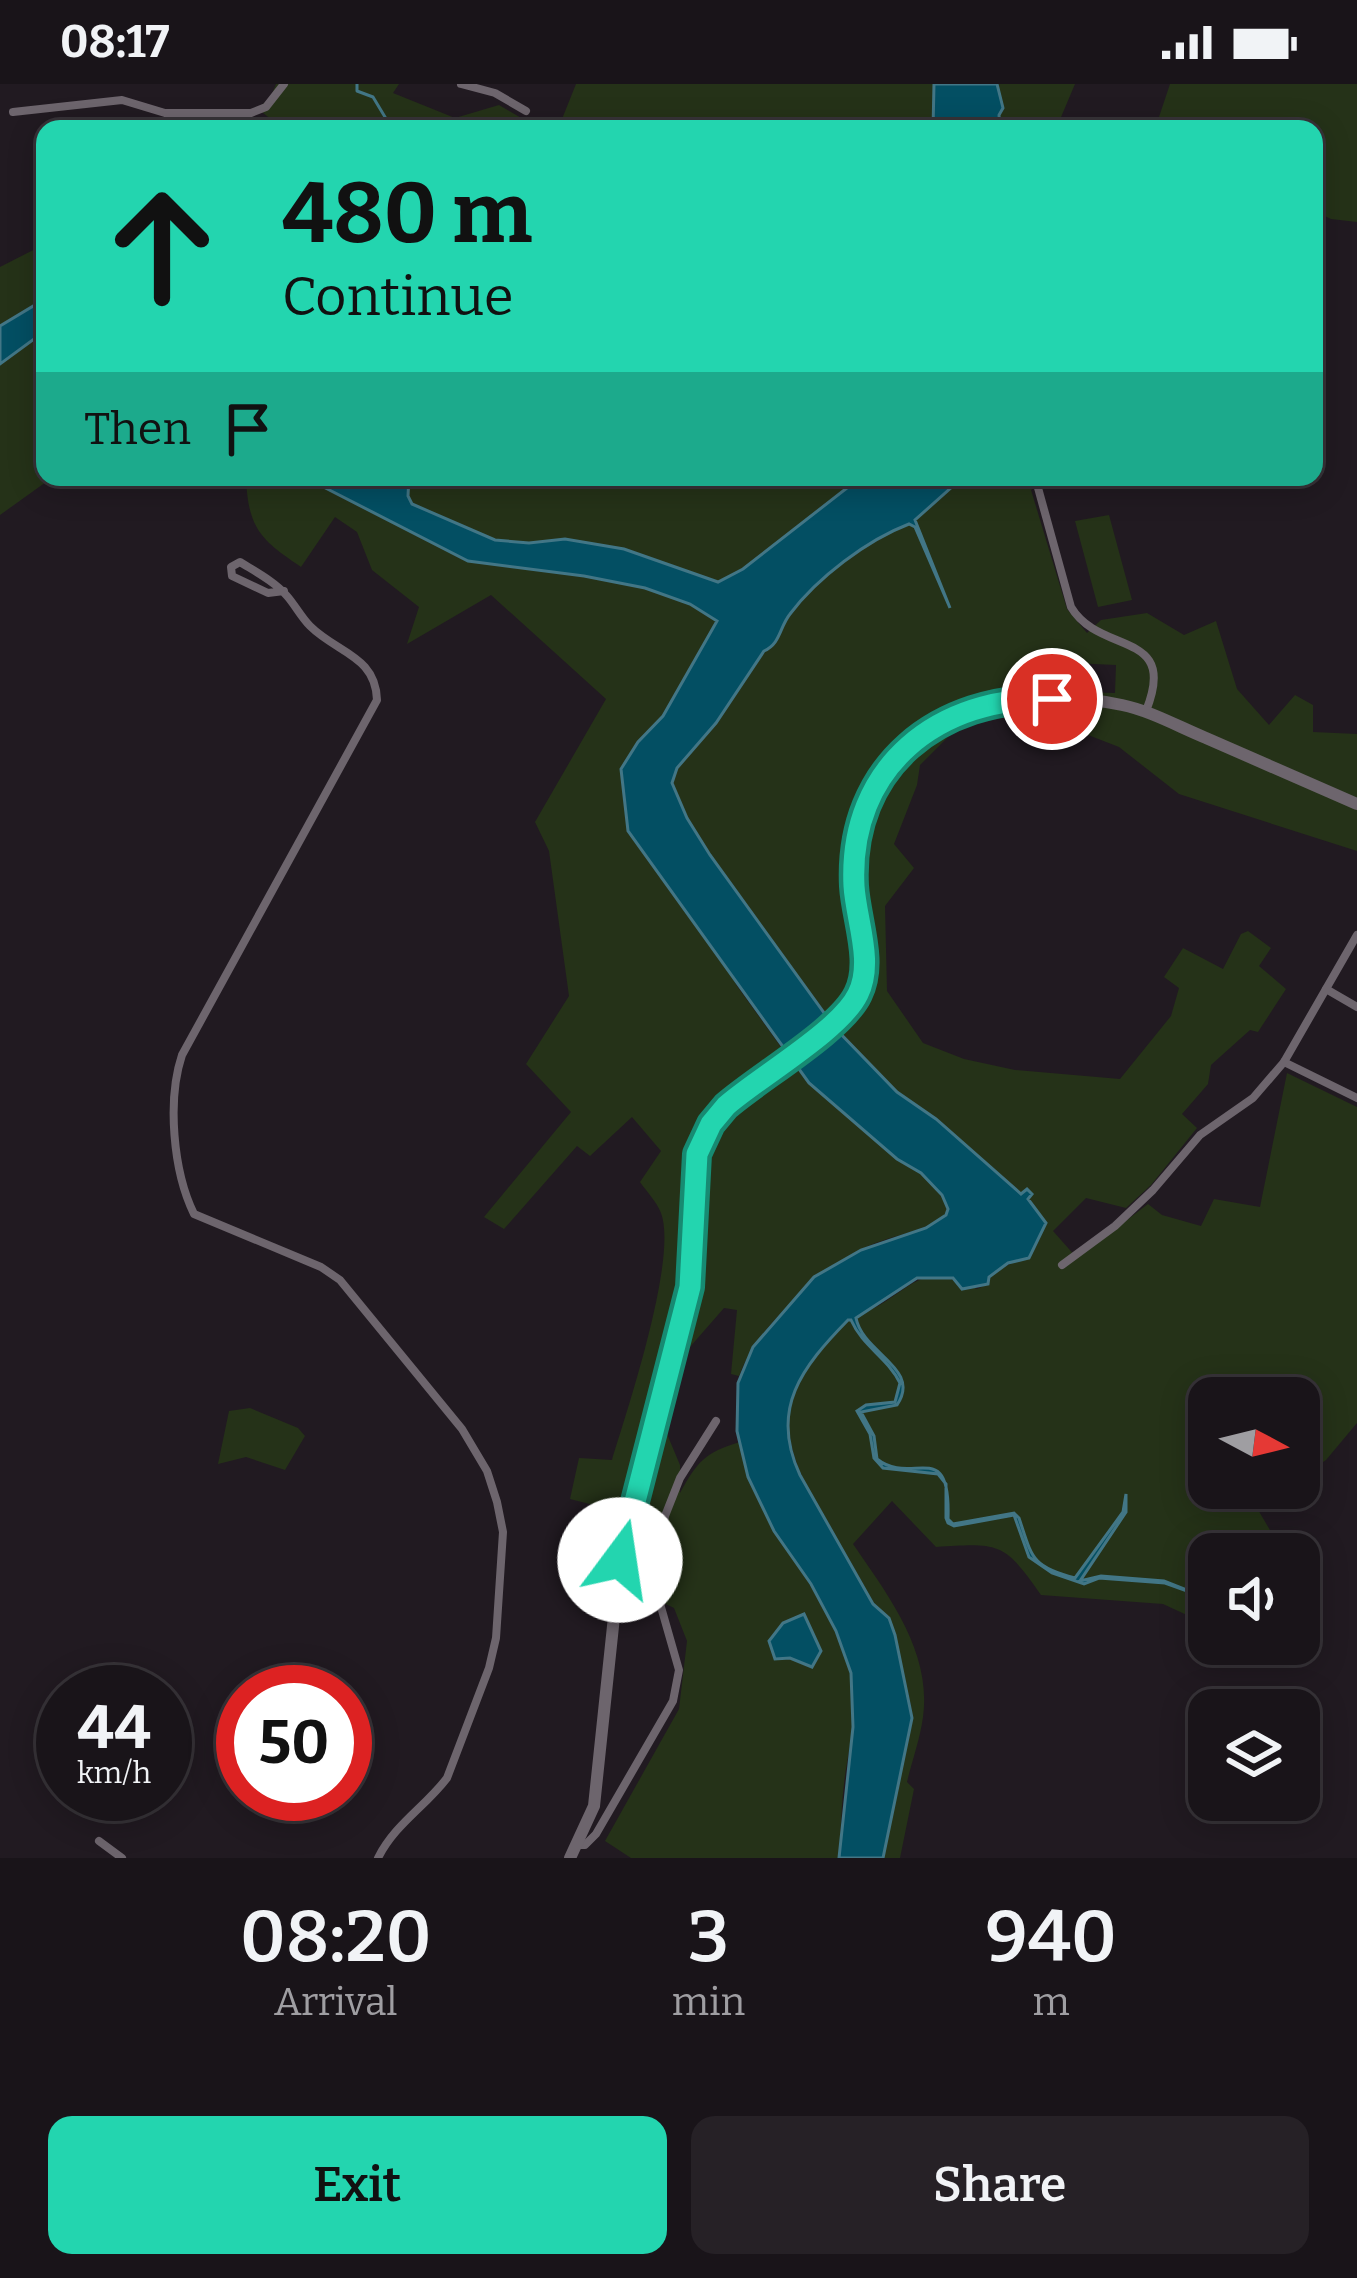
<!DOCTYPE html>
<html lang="en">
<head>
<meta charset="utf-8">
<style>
  :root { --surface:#191419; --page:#262126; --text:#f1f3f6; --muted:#9f9ea2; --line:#373338; --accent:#23d5af }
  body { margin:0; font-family:Bitter,serif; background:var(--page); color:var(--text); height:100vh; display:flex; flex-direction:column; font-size:45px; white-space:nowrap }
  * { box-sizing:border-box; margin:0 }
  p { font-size:39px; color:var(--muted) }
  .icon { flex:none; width:66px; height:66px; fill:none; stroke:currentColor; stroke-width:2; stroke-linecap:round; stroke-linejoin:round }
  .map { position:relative; height:1774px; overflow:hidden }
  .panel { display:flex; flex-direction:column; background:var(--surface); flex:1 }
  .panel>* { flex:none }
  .top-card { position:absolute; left:36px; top:36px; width:1287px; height:366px; border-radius:24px; box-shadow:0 6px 30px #0003,0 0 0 3px var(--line); background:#23d5af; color:#111; overflow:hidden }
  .needle { width:78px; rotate:97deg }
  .fabs { position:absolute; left:1188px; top:1293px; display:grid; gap:24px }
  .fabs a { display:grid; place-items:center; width:132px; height:132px; border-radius:24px; background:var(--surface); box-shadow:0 6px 30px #0003,0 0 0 3px var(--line); font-size:60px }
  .speed { position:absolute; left:36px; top:1581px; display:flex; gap:24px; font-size:60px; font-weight:700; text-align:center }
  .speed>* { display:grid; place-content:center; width:156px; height:156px; border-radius:50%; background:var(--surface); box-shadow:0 6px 30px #0003,0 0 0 3px var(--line); line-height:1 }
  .speed small { font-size:30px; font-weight:400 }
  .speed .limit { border:18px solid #d22; background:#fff; color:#111 }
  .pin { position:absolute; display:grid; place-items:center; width:102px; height:102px; color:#fff; margin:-51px; border:6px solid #fff; border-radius:50%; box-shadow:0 3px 12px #0007 }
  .me { position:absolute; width:132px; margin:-66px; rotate:14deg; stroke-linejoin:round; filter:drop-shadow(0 0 9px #0008) }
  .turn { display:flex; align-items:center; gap:42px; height:252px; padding:0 48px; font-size:54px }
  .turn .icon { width:156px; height:156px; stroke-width:2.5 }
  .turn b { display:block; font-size:84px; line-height:102px }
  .then { display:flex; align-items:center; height:114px; padding:0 48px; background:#0003; gap:24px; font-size:45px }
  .eta { display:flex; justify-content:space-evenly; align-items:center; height:204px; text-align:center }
  .eta b { font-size:72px; font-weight:600; line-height:84px }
  .primary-button { display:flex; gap:24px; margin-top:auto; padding:24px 48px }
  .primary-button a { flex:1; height:138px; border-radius:24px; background:var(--accent); color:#111; font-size:48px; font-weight:600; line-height:138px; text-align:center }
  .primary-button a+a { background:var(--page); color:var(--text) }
  .status { display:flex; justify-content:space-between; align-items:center; height:84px; padding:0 60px; background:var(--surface); direction:ltr }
  .status svg { height:33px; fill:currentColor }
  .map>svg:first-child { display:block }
</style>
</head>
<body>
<div class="status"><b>08:17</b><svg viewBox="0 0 49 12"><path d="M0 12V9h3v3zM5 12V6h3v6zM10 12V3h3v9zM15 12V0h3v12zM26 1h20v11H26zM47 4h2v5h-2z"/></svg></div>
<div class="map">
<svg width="1357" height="1774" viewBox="0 0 1357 1774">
  <rect width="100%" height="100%" fill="#211a21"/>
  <g fill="#253218" fill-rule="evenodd">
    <polygon points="276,0 399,0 393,9 455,34 499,21 540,45 330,45 296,36 272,36 257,24 270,15"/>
    <path d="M576 0H934C935 14 935 32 933 45H558Z"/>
    <polygon points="997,0 1075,0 1056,45 1000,45"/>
    <polygon points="1170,0 1357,0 1357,138 1331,135 1314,127 1314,45 1169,45 1157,39"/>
    <polygon points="45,160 45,215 0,242 0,183"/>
    <polygon points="45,247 45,393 53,393 0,431 0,280"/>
    <path d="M246 393H304L468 477 584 492 645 504 690 520 717 537 663 632 638 658 622 685 737 902 796 984 897 1075 921 1089 942 1111 948 1124 946 1131C920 1150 888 1151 860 1166 816 1191 756 1244 739 1292L731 1290 737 1226 724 1224 676 1279 662 1338 680 1381V1409C698 1377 704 1369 740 1358 759 1445 828 1505 851 1590 860 1626 848 1664 844 1700 841 1725 841 1749 839 1774H631L605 1757 679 1625 687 1557 674 1524 643 1509 606 1502 613 1426 570 1415 579 1374 612 1376C627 1327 678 1174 661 1129 657 1118 646 1107 640 1098L661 1067 632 1033 590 1072 577 1062 504 1145 484 1133 571 1028 526 980 569 912 549 767 535 738 606 615 491 511 407 560 419 523 372 486 357 448 335 433 301 483C261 456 248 445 246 393Z"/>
    <polygon points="409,393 861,393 743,485 718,498 624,465 557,455 529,459 495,456 412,420 408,412"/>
    <path d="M963 393H1046L1031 406 1067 525 1087 549 1101 536 1147 529 1184 551 1216 537 1237 605 1269 641 1295 611 1313 621V648L1357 650V767L1179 710 1119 663 1034 630H1001L976 636 950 651 920 681 917 701 894 760 914 784 885 822 887 907 923 959 964 975 1015 986 1120 995 1171 932 1179 904 1164 893 1183 864 1223 885 1241 850 1248 847 1271 864 1259 882 1286 905 1258 948 1250 946 1211 981 1208 1000 1182 1030 1197 1044 1151 1101 1126 1124 1086 1114 1053 1147 1077 1174 1148 1120 1162 1131 1201 1142 1214 1115 1260 1123 1287 989 1357 1023V1339L1326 1376 1299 1395V1314H1209V1404H1285L1257 1424 1284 1470H1209V1530L1189 1532 1163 1520 1041 1511C1004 1458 1000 1459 936 1463L892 1417 853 1460C888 1511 932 1568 923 1633 920 1655 912 1677 907 1698L914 1705 900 1774H883L912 1634 911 1622 895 1551 889 1534 873 1520C827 1420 724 1336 846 1238 855 1231 868 1228 878 1222 921 1196 923 1180 977 1205L988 1200 989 1193C1022 1168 1030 1184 1046 1139L1027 1115 1032 1110 1028 1106 1022 1110 936 1035 897 1008 835 944 710 771 687 733 672 699 677 684 716 639 764 567C781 558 779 544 790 530 817 494 868 456 909 440L915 443 947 514 915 436ZM1037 568 1072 579 1116 581 1115 609 1080 608 1037 598 1025 577Z"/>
    <polygon points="1109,431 1132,516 1098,523 1075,437"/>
    <polygon points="250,1324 298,1344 305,1352 285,1386 246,1373 218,1380 229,1327"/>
  </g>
  <g fill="#034f63" stroke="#427686" stroke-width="3">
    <polygon points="934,0 997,0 1003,24 999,31 1000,45 933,45"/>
    <polygon points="45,215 45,247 0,280 0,242"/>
    <path d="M304 393H409L408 412 412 420 495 456 529 459 565 455 624 465 718 498 743 485 861 393H963L915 436 950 524 915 443 909 440C867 456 817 494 790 530 779 544 781 559 764 567L716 639 677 684 672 699 687 734 710 771 835 944 897 1008 936 1035 1021 1110 1027 1105 1032 1110 1028 1115 1046 1139 1029 1174 1008 1179 989 1193 988 1200 962 1205 953 1194H917L856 1234C863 1270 922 1284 897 1321L861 1328 874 1352 877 1375C912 1403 951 1351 948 1435L953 1440 1014 1429 1019 1434C1032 1473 1031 1483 1075 1494L1123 1428 1126 1410V1428L1080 1497 1101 1492 1164 1497 1197 1510 1209 1523 1190 1508 1165 1499 1099 1494 1084 1500 1052 1489 1029 1473 1014 1431 954 1442 948 1439 946 1434V1400L938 1390 883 1384 874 1374 870 1350 857 1327 866 1321 895 1318 900 1299C887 1273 863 1263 851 1236H848C802 1283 769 1325 800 1391L873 1520 889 1534 895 1551 912 1634 883 1774H839L853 1643 851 1589 836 1547 811 1500 774 1447 748 1393 737 1347 738 1299 753 1263 814 1193 861 1166 926 1144 946 1131 948 1125 942 1111 921 1089 897 1075 809 999 628 747 621 685 638 658 663 632 717 537 690 520 645 504 584 492 468 477Z"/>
    <polygon points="804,1530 821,1567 812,1583 790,1574 775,1575 769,1557 783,1539"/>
  </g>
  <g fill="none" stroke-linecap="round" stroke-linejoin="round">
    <polyline stroke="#427686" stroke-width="3" points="357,0 357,7 373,13 388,38 396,36 401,45"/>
    <g stroke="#6d656d" stroke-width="8">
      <polyline points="461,0 495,9 526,27"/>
      <polyline points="13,28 122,16 165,29 251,29 266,23 284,0"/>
      <path d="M1035 393 1071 523C1100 572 1179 545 1146 627"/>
      <path d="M284 507 268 509 232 492 231 483 240 478C256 488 275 498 287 512 295 521 301 533 310 542 337 569 376 572 377 616L182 971C167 1016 173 1087 194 1130L321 1183 340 1196 462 1345 487 1387 497 1418 503 1448 496 1554 489 1584 447 1694C425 1723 395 1740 378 1774"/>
      <polyline points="1326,905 1357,923"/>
      <polyline points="1284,978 1357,1014"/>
      <polyline points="1062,1181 1115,1142 1153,1106 1200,1051 1253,1014 1284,978 1357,851"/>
      <polyline points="99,1757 122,1774"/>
      <polyline points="579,1761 585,1761 596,1750 673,1617 679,1586 657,1509 659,1468 665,1432 680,1394 716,1337"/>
    </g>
    <path stroke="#6d656d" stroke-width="12" d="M570 1774 594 1722 620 1476 690 1203 697 1070 711 1040 726 1021C759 993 841 946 858 911 874 880 857 837 855 803 853 779 856 754 864 731 899 621 1022 600 1122 621 1151 627 1179 643 1206 654 1257 676 1307 698 1357 720"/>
  </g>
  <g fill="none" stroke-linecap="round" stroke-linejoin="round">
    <g stroke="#178a72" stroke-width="30">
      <path id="route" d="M620 1476 690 1203 697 1070 711 1040 726 1022C759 993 841 946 858 910 874 878 856 836 854 802 848 682 939 612 1052 615"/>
    </g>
    <use href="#route" stroke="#23d5af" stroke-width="21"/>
  </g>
</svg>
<div class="fabs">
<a><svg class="needle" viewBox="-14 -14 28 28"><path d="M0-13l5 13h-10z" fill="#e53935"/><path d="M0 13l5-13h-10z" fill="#9f9ea2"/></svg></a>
<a><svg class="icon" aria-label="sound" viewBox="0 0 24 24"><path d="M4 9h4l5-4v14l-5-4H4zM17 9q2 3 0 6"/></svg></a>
<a><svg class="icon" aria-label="layers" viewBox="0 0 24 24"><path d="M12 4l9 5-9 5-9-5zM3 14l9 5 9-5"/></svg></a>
</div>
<div class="speed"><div>44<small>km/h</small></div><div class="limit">50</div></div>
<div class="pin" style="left:1052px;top:615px;background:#d93025"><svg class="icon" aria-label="arrive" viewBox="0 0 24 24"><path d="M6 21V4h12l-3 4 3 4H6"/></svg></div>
<svg class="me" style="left:620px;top:1476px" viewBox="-20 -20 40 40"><circle r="19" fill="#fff"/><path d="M0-13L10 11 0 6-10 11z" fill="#23d5af"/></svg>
<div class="top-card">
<div class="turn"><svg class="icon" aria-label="ahead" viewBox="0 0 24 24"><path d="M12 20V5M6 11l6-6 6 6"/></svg><div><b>480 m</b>Continue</div></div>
<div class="then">Then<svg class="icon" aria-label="arrive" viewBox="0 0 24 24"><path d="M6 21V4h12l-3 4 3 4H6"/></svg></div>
</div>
</div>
<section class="panel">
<div class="eta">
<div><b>08:20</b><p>Arrival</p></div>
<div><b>3</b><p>min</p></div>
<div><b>940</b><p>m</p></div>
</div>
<div class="primary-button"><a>Exit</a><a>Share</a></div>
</section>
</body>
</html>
